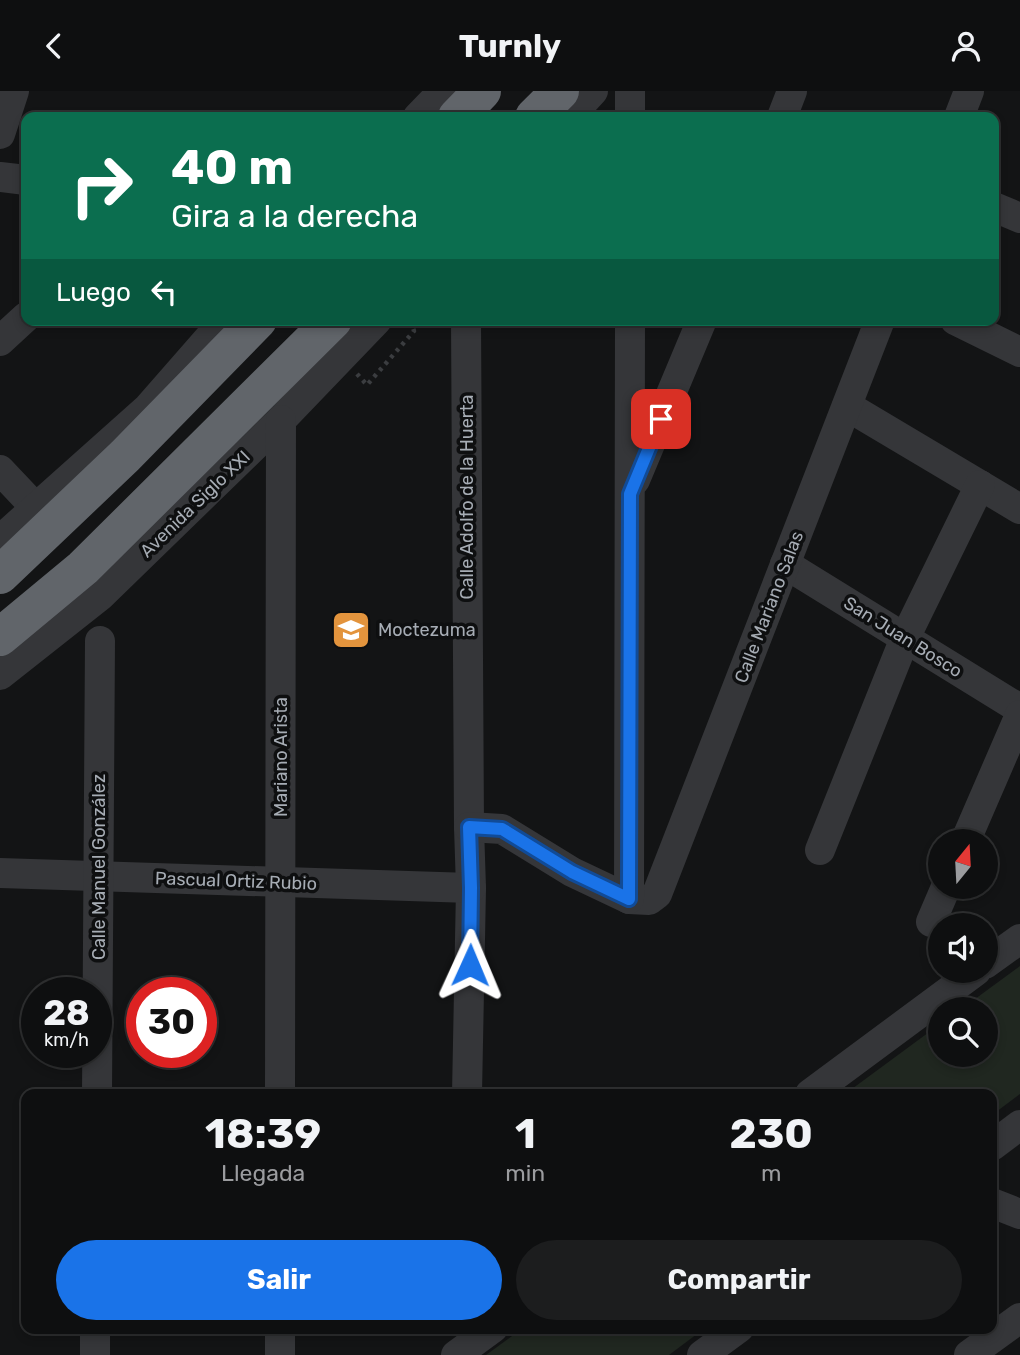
<!DOCTYPE html>
<html lang="es">
<head>
<meta charset="utf-8">
<style>
  :root { --surface:#0e0f10; --page:#1c1d1e; --text:#f1f3f6; --muted:#9b9c9f; --line:#2e2f30; --accent:#1a73e8 }
  body { margin:0; font-family:Rubik,sans-serif; background:var(--page); color:var(--text); height:100vh; display:flex; flex-direction:column; font-size:26px; white-space:nowrap }
  * { box-sizing:border-box; margin:0 }
  p { font-size:23px; color:var(--muted) }
  .icon { flex:none; width:38px; height:38px; fill:none; stroke:currentColor; stroke-width:2; stroke-linecap:round; stroke-linejoin:round }
  .map { position:relative; flex:1; overflow:hidden }
  .sheet { position:absolute; left:21px; top:998px; width:976px; height:245px; display:flex; flex-direction:column; background:var(--surface); border-radius:14px; box-shadow:0 4px 10px #0003,0 0 0 2px var(--line) }
  .sheet>* { flex:none }
  .top-card { position:absolute; left:21px; top:21px; width:978px; height:214px; border-radius:14px; box-shadow:0 4px 10px #0003,0 0 0 2px var(--line); background:#0b6e4f; color:#fff; overflow:hidden }
  .needle { width:46px; rotate:18deg }
  .tools { position:absolute; left:928px; top:738px; display:grid; gap:14px }
  .tools a { display:grid; place-items:center; width:70px; height:70px; border-radius:50%; background:var(--surface); box-shadow:0 4px 10px #0003,0 0 0 2px var(--line); font-size:35px }
  .speed { position:absolute; left:21px; top:886px; display:flex; gap:14px; font-size:35px; font-weight:700; text-align:center }
  .speed>* { display:grid; place-content:center; width:91px; height:91px; border-radius:50%; background:var(--surface); box-shadow:0 4px 10px #0003,0 0 0 2px var(--line); line-height:1 }
  .speed small { font-size:18px; font-weight:400 }
  .speed .limit { border:10px solid #d22; background:#fff; color:#111 }
  .pin { position:absolute; display:grid; place-items:center; width:60px; height:60px; color:#fff; margin:-30px; border-radius:14px; box-shadow:0 4px 10px #0006 }
  .me { position:absolute; width:77px; margin:-38px; rotate:1deg; stroke-linejoin:round; filter:drop-shadow(0 0 5px #0008) }
  .turn { display:flex; align-items:center; gap:24px; height:147px; padding:0 35px; font-size:32px }
  .turn .icon { width:91px; height:91px; stroke-width:2.5 }
  .turn b { display:block; font-size:49px; line-height:60px }
  .then { display:flex; align-items:center; height:66px; padding:0 35px; background:#0003; gap:14px; font-size:26px }
  .eta { display:flex; justify-content:space-evenly; align-items:center; height:119px; text-align:center }
  .eta b { font-size:42px; font-weight:700; line-height:49px }
  .cta { display:flex; gap:14px; margin-top:auto; padding:14px 35px }
  .cta a { flex:1; height:80px; border-radius:42px; background:var(--accent); color:#fff; font-size:28px; font-weight:700; line-height:80px; text-align:center }
  .cta a+a { background:var(--page); color:var(--text) }
  header { display:flex; justify-content:space-between; align-items:center; height:91px; padding:0 35px; background:var(--surface); font-size:32px; font-weight:700 }
  .map>svg:first-child { display:block }
</style>
</head>
<body>
<header><svg class="icon" aria-label="back" viewBox="0 0 24 24"><path d="M15 5l-7 7 7 7"/></svg>Turnly<svg class="icon" aria-label="person" viewBox="0 0 24 24"><circle cx="12" cy="8" r="4"/><path d="M4 21q1-7 8-7t8 7"/></svg></header>
<div class="map">
<svg width="1020" height="1264" viewBox="0 0 1020 1264">
  <rect width="100%" height="100%" fill="#131415"/>
  <g fill="#202720">
    <polygon points="1020,875 1020,1003 992,1024 992,1003 845,1003 940,933 940,964 985,964 985,919 960,919"/>
    <polygon points="523,1237 705,1237 669,1264 486,1264"/>
  </g>
  <g fill="none" stroke-linecap="round" stroke-linejoin="round">
    <polyline stroke="#3b3d40" stroke-width="4.5" stroke-dasharray="3.5 5" stroke-linecap="butt" points="357,283 367,294 414,240 410,229"/>
    <g stroke="#353639" stroke-width="30">
      <polyline points="418,26 443,0"/>
      <polyline points="569,26 593,0"/>
      <polyline points="630,26 630,0"/>
      <polyline points="782,26 792,0"/>
      <polyline points="959,26 969,0"/>
      <polyline points="0,43 14,0"/>
      <polyline points="0,86 26,89"/>
      <polyline points="994,116 1020,127"/>
      <polyline points="466,229 469,736 471,797 467,1003"/>
      <polyline points="955,229 1020,261"/>
      <polyline points="0,250 26,226"/>
      <polyline points="847,315 1020,418"/>
      <polyline points="0,379 35,416"/>
      <polyline points="635,389 702,229"/>
      <polyline points="0,449 148,317 225,229"/>
      <polyline points="785,473 1020,618"/>
      <polyline points="0,584 100,505 281,329 377,229"/>
      <polyline points="469,736 502,738 572,781 629,808 649,809 657,803 880,229"/>
      <polyline points="965,751 1020,624"/>
      <polyline points="820,759 905,547 980,394"/>
      <polyline points="0,782 471,797"/>
      <polyline points="629,808 630,229"/>
      <polyline points="931,831 946,796"/>
      <polyline points="985,873 1020,848"/>
      <polyline points="97,1003 100,550"/>
      <polyline points="280,1003 281,329"/>
      <polyline points="810,1003 976,880"/>
      <polyline points="992,1055 1020,1034"/>
      <polyline points="992,1112 1020,1123"/>
      <polyline points="95,1264 95,1237"/>
      <polyline points="280,1264 280,1237"/>
      <polyline points="456,1264 493,1237"/>
      <polyline points="702,1264 739,1237"/>
      <polyline points="969,1264 1020,1227"/>
    </g>
    <g stroke="#61656a" stroke-width="38">
      <polyline points="457,26 482,0"/>
      <polyline points="534,26 560,0"/>
      <polyline points="0,484 125,365 258,229"/>
      <polyline points="0,546 83,477 333,229"/>
    </g>
  </g>
  <g fill="none" stroke-linecap="round" stroke-linejoin="round">
    <g stroke="#114b97" stroke-width="18">
      <polyline id="route" points="470,874 471,797 469,736 502,738 572,781 629,808 630,403 661,328"/>
    </g>
    <use href="#route" stroke="#1a73e8" stroke-width="12"/>
  </g>
  <defs>
    <g id="school-square" transform="scale(2.0125)"><rect x="-9" y="-9" width="18" height="18" rx="4" fill="#e3943d" stroke="#0e0f10"/><path d="M0-5L7-2L0 1L-7-2ZM-4 1L0 2.5L4 1V4Q0 6-4 4Z" fill="#fff"/></g>
  </defs>
  <g fill-rule="evenodd">
    <use href="#school-square" x="351" y="539"/>
  </g>
  <g text-anchor="middle" stroke-width="7" stroke-linejoin="round" paint-order="stroke">
    <g font-size="18" fill="#a6acb4" stroke="#0e0f10">
      <text transform="translate(467 406) rotate(-90)" y="6">Calle Adolfo de la Huerta</text>
      <text transform="translate(195 413) rotate(-44)" y="6">Avenida Siglo XXI</text>
      <text transform="translate(769 516) rotate(-69)" y="6">Calle Mariano Salas</text>
      <text transform="translate(903 546) rotate(32)" y="6">San Juan Bosco</text>
      <text transform="translate(281 666) rotate(-90)" y="6">Mariano Arista</text>
      <text transform="translate(99 776) rotate(-90)" y="6">Calle Manuel González</text>
      <text transform="translate(236 790) rotate(2)" y="6">Pascual Ortiz Rubio</text>
    </g>
    <g font-size="18" fill="#a6acb4" stroke="#0e0f10" text-anchor="start">
      <text x="378" y="545">Moctezuma</text>
    </g>
  </g>
</svg>
<div class="tools">
<a><svg class="needle" viewBox="-14 -14 28 28"><path d="M0-13l5 13h-10z" fill="#e53935"/><path d="M0 13l5-13h-10z" fill="#9b9c9f"/></svg></a>
<a><svg class="icon" aria-label="sound" viewBox="0 0 24 24"><path d="M4 9h4l5-4v14l-5-4H4zM17 9q2 3 0 6"/></svg></a>
<a><svg class="icon" aria-label="search" viewBox="0 0 24 24"><circle cx="10" cy="10" r="6"/><path d="M15 15l6 6"/></svg></a>
</div>
<div class="speed"><div>28<small>km/h</small></div><div class="limit">30</div></div>
<div class="pin" style="left:661px;top:328px;background:#d93025"><svg class="icon" aria-label="arrive" viewBox="0 0 24 24"><path d="M6 21V4h12l-3 4 3 4H6"/></svg></div>
<svg class="me" style="left:470px;top:874px" viewBox="-20 -20 40 40"><path d="M0-17L14 15 0 8-14 15z" fill="#1a73e8" stroke="#fff" stroke-width="4"/></svg>
<div class="top-card">
<div class="turn"><svg class="icon" aria-label="right" viewBox="0 0 24 24"><path d="M7 20v-9h11M14 6l5 5-5 5"/></svg><div><b>40 m</b>Gira a la derecha</div></div>
<div class="then">Luego<svg class="icon" aria-label="left" viewBox="0 0 24 24"><path d="M17 20v-9H6M10 6l-5 5 5 5"/></svg></div>
</div>
<section class="sheet">
<div class="eta">
<div><b>18:39</b><p>Llegada</p></div>
<div><b>1</b><p>min</p></div>
<div><b>230</b><p>m</p></div>
</div>
<div class="cta"><a>Salir</a><a>Compartir</a></div>
</section>
</div>
</body>
</html>
